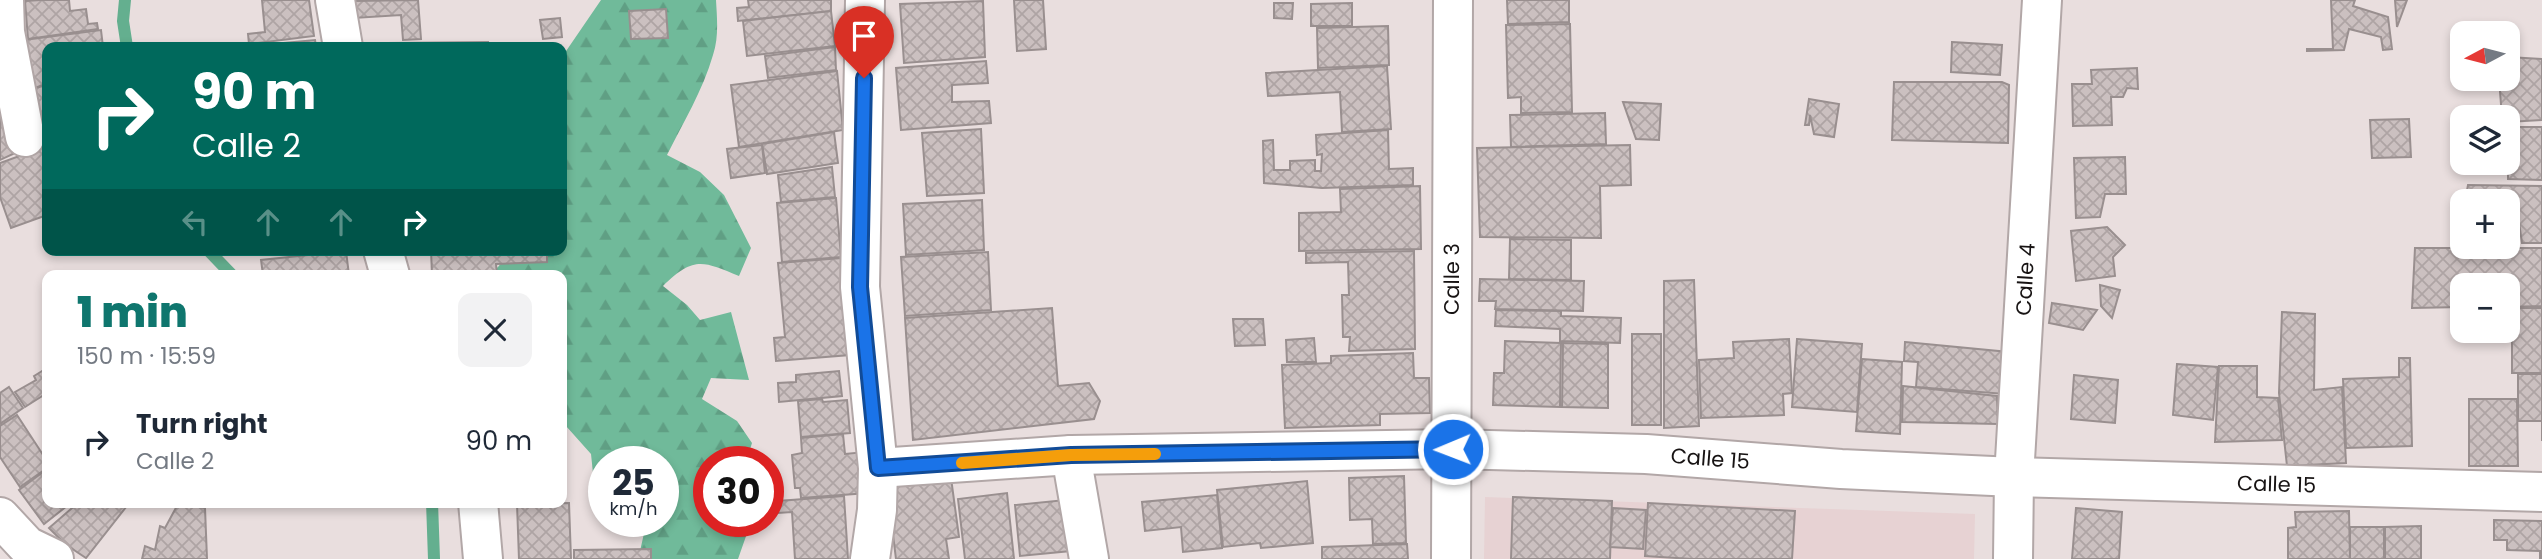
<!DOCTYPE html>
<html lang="en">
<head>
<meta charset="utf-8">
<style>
  :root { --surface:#fff; --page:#f2f2f3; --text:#1f2937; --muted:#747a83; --accent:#0f766e }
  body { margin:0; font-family:Poppins,sans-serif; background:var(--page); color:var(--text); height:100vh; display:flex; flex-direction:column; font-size:26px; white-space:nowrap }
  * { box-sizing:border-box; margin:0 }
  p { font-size:23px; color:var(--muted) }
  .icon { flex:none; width:38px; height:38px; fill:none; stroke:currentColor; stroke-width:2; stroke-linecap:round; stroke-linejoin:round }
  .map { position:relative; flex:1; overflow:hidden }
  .drawer { position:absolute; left:42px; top:270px; width:525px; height:238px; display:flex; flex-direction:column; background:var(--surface); border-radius:14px; box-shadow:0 4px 10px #0003 }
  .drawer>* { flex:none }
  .hud { position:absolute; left:42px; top:42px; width:525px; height:214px; border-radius:14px; box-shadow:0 4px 10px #0003; background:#00695c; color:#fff; overflow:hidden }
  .needle { width:46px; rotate:263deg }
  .tools { position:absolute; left:2450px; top:21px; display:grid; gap:14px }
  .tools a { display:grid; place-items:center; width:70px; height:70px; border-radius:14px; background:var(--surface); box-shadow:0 4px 10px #0003; font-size:35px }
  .speed { position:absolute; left:588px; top:446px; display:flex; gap:14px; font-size:35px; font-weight:700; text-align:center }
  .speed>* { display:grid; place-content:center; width:91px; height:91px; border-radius:50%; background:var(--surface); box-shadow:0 4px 10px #0003; line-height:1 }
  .speed small { font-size:18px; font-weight:400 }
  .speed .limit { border:10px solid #d22; background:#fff; color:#111 }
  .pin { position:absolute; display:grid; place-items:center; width:60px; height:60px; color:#fff; margin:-72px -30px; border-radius:50% 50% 50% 0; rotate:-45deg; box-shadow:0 0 7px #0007 }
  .pin .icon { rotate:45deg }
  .me { position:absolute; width:77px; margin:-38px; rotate:269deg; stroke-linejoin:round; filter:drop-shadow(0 0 5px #0008) }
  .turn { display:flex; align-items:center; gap:24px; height:147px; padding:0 35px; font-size:32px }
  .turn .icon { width:91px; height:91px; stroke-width:2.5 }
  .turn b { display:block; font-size:49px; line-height:60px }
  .lanes { display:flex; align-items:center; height:66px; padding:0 35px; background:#0003; justify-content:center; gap:35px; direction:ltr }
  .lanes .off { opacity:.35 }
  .round { display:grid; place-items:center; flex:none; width:74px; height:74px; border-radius:14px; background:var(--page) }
  .summary { display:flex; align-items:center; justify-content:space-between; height:119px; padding:0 35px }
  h1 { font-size:42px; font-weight:800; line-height:52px; color:var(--accent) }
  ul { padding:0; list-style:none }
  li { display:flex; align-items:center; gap:21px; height:105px; padding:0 35px }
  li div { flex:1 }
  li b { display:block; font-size:26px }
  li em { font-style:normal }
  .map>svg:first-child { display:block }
</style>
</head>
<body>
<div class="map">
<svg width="2542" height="559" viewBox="0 0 2542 559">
  <defs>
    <pattern id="forest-firs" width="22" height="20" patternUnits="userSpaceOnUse" patternTransform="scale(1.75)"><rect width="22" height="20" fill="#70ba9a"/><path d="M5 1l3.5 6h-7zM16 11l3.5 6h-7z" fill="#609f84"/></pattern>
    <pattern id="building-cross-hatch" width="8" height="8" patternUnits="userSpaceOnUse" patternTransform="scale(1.75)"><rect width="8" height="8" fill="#cbc0c0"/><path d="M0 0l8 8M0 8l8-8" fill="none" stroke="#aea4a4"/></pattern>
  </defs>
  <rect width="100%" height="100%" fill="#e9dede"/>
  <polygon fill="#e7d2d3" points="1485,497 1975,514 1974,559 1484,559"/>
  <path fill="url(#forest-firs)" d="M601 0H716C717 18 719 37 713 55 703 90 683 123 667 155L700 172 724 195 751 248 739 276C702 261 694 256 663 286L687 305 700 320 731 312 749 380 711 378 702 399 737 421 752 443 746 462H709V522H751L738 559H643L640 551 645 529 637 522H663V462H643L631 454 626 462H604V489L594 483 591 454 566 426 562 438V275H488L498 267 512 250H562V57Z"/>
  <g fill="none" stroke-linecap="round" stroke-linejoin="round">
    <g stroke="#64af8f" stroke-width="12">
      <polyline points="125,0 123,21 127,47"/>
      <polyline points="208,250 232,275"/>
      <polyline points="432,502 434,559"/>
    </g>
  </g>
  <g fill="url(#building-cross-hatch)" stroke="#998f8f" stroke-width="2">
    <polygon points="41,0 69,0 70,11 86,9 88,24 97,23 98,29 28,39 25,1"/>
    <polygon points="262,0 309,0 314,36 249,44 248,34 265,32"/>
    <polygon points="418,0 421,39 403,40 401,15 354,18 353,1"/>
    <polygon points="748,0 831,0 831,11 738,21 737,8 749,7"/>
    <polygon points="1014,0 1043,0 1046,49 1017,51"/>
    <polygon points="1507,0 1569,0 1569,22 1508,24"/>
    <polygon points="2331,0 2355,0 2353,6 2388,17 2392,49 2383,50 2381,37 2349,29 2344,50 2307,51 2307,49 2333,49"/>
    <polygon points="2395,0 2407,0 2397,27"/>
    <polygon points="983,1 985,57 904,63 900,4"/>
    <polygon points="1274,3 1293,3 1292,19 1274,18"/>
    <polygon points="1352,3 1352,26 1311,26 1311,4"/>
    <polygon points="666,9 668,38 631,39 629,11"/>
    <polygon points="831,11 835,46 747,56 743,21"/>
    <polygon points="560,18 562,37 543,39 540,20"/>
    <polygon points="1570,24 1572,112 1521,113 1521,97 1508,98 1506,25"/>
    <polygon points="1388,26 1389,65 1318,68 1317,28"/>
    <polygon points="101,30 103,47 47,47 47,84 31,89 24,40"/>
    <polygon points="315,40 316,47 251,47 251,46"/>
    <polygon points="488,42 488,47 389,47 389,43"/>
    <polygon points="1952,42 2002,45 2000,75 1951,72"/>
    <polygon points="835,47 836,70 768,78 765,56"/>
    <polygon points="2508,57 2542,59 2542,120 2508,122 2508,117 2502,117 2499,79 2508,79"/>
    <polygon points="986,61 988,83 952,85 952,102 989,101 991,123 901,130 896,68"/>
    <polygon points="1387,66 1391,129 1342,132 1340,92 1268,96 1266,73"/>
    <polygon points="2137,68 2138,89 2127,88 2123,97 2111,97 2112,125 2073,126 2072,84 2092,84 2091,70"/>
    <polygon points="837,71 843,130 739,147 731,85"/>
    <polygon points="1894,82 2002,82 2009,85 2008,143 1892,140"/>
    <polygon points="47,85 47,131 31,89"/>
    <polygon points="1809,99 1839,104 1834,137 1814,134 1810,115 1809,125 1805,125"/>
    <polygon points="1623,102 1661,104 1659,140 1636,139"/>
    <polygon points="0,109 13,154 0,160"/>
    <polygon points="1605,113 1606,144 1511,147 1510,115"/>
    <polygon points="2409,119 2411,157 2372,158 2370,120"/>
    <polygon points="2508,127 2542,127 2542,180 2508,179"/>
    <polygon points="981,129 984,193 927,196 922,133"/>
    <polygon points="1388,130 1389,169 1413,168 1413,185 1322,188 1264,183 1263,141 1273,140 1274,170 1290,170 1290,161 1315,160 1315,171 1321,171 1322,154 1317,155 1316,135"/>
    <polygon points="834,132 838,163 767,174 762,144"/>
    <polygon points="762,145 765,173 731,178 727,149"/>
    <polygon points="1630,145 1631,185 1600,186 1601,238 1480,237 1477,148"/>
    <polygon points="47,146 47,215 11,228 0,197 0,163"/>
    <polygon points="2125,157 2126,194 2105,194 2100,217 2076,218 2074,158"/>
    <polygon points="832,167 835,197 781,202 778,175"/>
    <polygon points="2468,185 2542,186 2542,243 2522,243 2518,216 2508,216 2508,201 2465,201"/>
    <polygon points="1420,186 1421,249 1299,251 1299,213 1341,212 1340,189"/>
    <polygon points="836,198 841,257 782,262 777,203"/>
    <polygon points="982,200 984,250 906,255 903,204"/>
    <polygon points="2107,227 2125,245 2113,257 2115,276 2076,281 2071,231"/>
    <polygon points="1510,239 1571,240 1571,280 1509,279"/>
    <polygon points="2415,248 2542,248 2542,306 2508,307 2508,285 2462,285 2462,307 2412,308"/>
    <polygon points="431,250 547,250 547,262 496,264 497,275 432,275"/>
    <polygon points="346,251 349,275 263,275 261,260"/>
    <polygon points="1414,251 1415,349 1349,351 1350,337 1343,337 1342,295 1349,295 1348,262 1306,263 1306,253"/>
    <polygon points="988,252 991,310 905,316 901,257"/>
    <polygon points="842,258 850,355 776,361 774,338 785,337 778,263"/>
    <polygon points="1480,279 1584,281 1583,311 1495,309 1496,301 1479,301"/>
    <polygon points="1694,280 1699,426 1664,428 1664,281"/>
    <polygon points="2100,285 2120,290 2112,318 2101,306"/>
    <polygon points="2052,303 2097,310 2083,330 2049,323"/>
    <polygon points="1052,308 1058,386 1089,383 1100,401 1094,419 913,440 905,318"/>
    <rect x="2512" y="308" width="30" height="65"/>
    <polygon points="1496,310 1561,311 1561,316 1621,318 1620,343 1560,341 1560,329 1495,326"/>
    <polygon points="2282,312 2315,314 2314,390 2342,387 2346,463 2287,466 2279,393"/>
    <polygon points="1233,319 1263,319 1265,345 1235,346"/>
    <rect x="1632" y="334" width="29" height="91"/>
    <polygon points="1314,338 1316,362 1287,362 1286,340"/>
    <polygon points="1789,339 1792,393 1783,394 1784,415 1701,418 1699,360 1734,358 1733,342"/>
    <polygon points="1797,339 1862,344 1857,412 1792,407"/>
    <polygon points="1505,341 1561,343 1560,407 1493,405 1494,373 1504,373"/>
    <polygon points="1905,342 2019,353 2018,395 1916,387 1918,362 1904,361"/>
    <polygon points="1563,343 1608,344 1608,408 1562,407"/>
    <polygon points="1413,353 1414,378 1429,378 1430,413 1380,414 1380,425 1285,428 1282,365 1331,363 1331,356"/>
    <polygon points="2399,358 2410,358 2412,446 2346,448 2343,379 2399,377"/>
    <polygon points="1862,359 1902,362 1900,434 1856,431"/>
    <polygon points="2177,364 2218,367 2213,420 2173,415"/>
    <polygon points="2219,366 2257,366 2257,397 2278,398 2282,440 2215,442"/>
    <polygon points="47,368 47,393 25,407 15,392 36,380 34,376"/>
    <polygon points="839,371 842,396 779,402 778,383 796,382 796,375"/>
    <polygon points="2518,374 2542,374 2542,441 2542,421 2518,421"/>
    <polygon points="2074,375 2118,380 2115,423 2071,419"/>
    <polygon points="1903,386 1997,396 1998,424 1902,422"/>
    <polygon points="9,387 23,408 0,424 0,393"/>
    <polygon points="822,399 823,402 847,400 850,433 801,437 798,401"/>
    <polygon points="2469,399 2517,399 2518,466 2469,466"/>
    <polygon points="17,415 47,461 47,468 20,487 0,457 0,426"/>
    <polygon points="843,434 845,454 865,452 868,493 801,498 800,488 795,488 792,455 802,453 801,438"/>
    <polygon points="47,469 47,502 72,502 44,524 19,490"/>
    <polygon points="1404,476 1406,543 1373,544 1372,519 1350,520 1349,478"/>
    <polygon points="951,478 959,537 946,539 949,559 896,559 887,486"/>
    <polygon points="1307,481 1313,543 1261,548 1260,543 1223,547 1217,490"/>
    <polygon points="1007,493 1014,559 965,559 958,499"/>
    <polygon points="1217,495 1222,548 1183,552 1181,527 1145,531 1142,502"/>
    <polygon points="844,496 848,559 795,559 792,512 778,513 778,501"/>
    <polygon points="1513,497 1612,501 1610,559 1511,559"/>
    <polygon points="1075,499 1081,550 1020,556 1015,505"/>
    <polygon points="79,502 130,502 86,558 65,544 49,528"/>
    <polygon points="569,503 571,559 519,559 517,504"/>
    <polygon points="1648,503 1795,511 1792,559 1692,559 1645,556"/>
    <polygon points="178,504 205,508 207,559 142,559 145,546 155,550 160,526 165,528"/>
    <polygon points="1613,508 1646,510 1643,549 1610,547"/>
    <polygon points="2076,508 2122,512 2119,559 2072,559"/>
    <polygon points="2349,511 2350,559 2288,559 2288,528 2296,527 2295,512"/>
    <polygon points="2494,520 2542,521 2542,559 2540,559 2540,551 2507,550 2507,540 2494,540"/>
    <polygon points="2421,526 2421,559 2385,559 2385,527"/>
    <rect x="2350" y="527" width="34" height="32"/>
    <polygon points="1407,544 1408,559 1322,559 1322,547"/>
    <polygon points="651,549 651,559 574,559 574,550"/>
  </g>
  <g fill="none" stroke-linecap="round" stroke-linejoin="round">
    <g stroke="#b2a7a7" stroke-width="42">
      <g id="minor">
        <polyline points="4,0 5,32 25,137"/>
        <polyline points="335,0 343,47"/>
        <polyline points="865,0 860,287 878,468 877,510 870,559"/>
        <polyline points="383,250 390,275"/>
        <polyline points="1071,455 1089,559"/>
        <path id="s1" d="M878 468 1071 455 1453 449 1646 454 1841 469 2014 477 2542 492"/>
        <polyline points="478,502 483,559"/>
        <polyline points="0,517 27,546 54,559"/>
        <path id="s2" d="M1451 559 1453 0"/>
        <path id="s3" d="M2013 559 2014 477 2042 0"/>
      </g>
    </g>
    <use href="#minor" stroke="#fff" stroke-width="38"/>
  </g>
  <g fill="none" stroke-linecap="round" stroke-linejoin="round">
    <g stroke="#114b97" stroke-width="18">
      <polyline id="route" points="864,78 860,287 878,468 1071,455 1453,449"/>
    </g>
    <use href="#route" stroke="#1a73e8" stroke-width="12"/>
    <polyline stroke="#f59e0b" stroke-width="12" points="962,463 1071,455 1155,454"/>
  </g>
  <g text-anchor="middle" stroke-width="6" stroke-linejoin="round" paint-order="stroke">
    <g font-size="21" fill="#171313" stroke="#f7ebeb">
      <text dy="7" stroke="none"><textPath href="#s3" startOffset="280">Calle 4</textPath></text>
      <text dy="7" stroke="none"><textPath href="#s2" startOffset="280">Calle 3</textPath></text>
      <text dy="7" stroke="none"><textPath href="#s1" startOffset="833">Calle 15</textPath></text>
      <text dy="7" stroke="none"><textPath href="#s1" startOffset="1400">Calle 15</textPath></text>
    </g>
  </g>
</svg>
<div class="tools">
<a><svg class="needle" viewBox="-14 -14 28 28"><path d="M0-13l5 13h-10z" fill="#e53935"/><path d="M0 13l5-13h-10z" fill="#747a83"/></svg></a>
<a><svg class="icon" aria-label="layers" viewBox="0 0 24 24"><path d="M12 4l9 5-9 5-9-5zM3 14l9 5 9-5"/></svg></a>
<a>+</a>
<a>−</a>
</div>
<div class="speed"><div>25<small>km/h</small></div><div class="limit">30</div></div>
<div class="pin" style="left:864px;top:78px;background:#d93025"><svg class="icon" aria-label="arrive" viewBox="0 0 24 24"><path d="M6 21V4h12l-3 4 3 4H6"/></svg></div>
<svg class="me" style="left:1453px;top:449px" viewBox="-20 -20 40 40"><circle r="17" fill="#1a73e8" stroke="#fff" stroke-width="3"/><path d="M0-11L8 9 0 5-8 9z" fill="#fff"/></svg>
<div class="hud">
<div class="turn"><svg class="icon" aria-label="right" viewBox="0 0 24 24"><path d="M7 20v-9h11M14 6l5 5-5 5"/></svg><div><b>90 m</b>Calle 2</div></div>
<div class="lanes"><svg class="icon off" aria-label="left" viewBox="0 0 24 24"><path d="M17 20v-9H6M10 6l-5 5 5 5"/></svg><svg class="icon off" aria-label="ahead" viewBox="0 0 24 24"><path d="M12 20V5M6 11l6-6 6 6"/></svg><svg class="icon off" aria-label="ahead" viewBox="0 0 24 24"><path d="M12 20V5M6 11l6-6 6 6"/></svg><svg class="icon" aria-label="right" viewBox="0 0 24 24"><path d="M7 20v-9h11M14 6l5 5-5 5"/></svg></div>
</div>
<section class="drawer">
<div class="summary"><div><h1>1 min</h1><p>150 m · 15:59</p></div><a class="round"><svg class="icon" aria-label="close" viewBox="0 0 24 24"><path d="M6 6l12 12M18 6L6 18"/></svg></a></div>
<ul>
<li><svg class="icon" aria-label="right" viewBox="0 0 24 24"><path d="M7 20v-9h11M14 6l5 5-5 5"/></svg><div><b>Turn right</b><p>Calle 2</p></div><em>90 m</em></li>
</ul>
</section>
</div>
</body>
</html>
